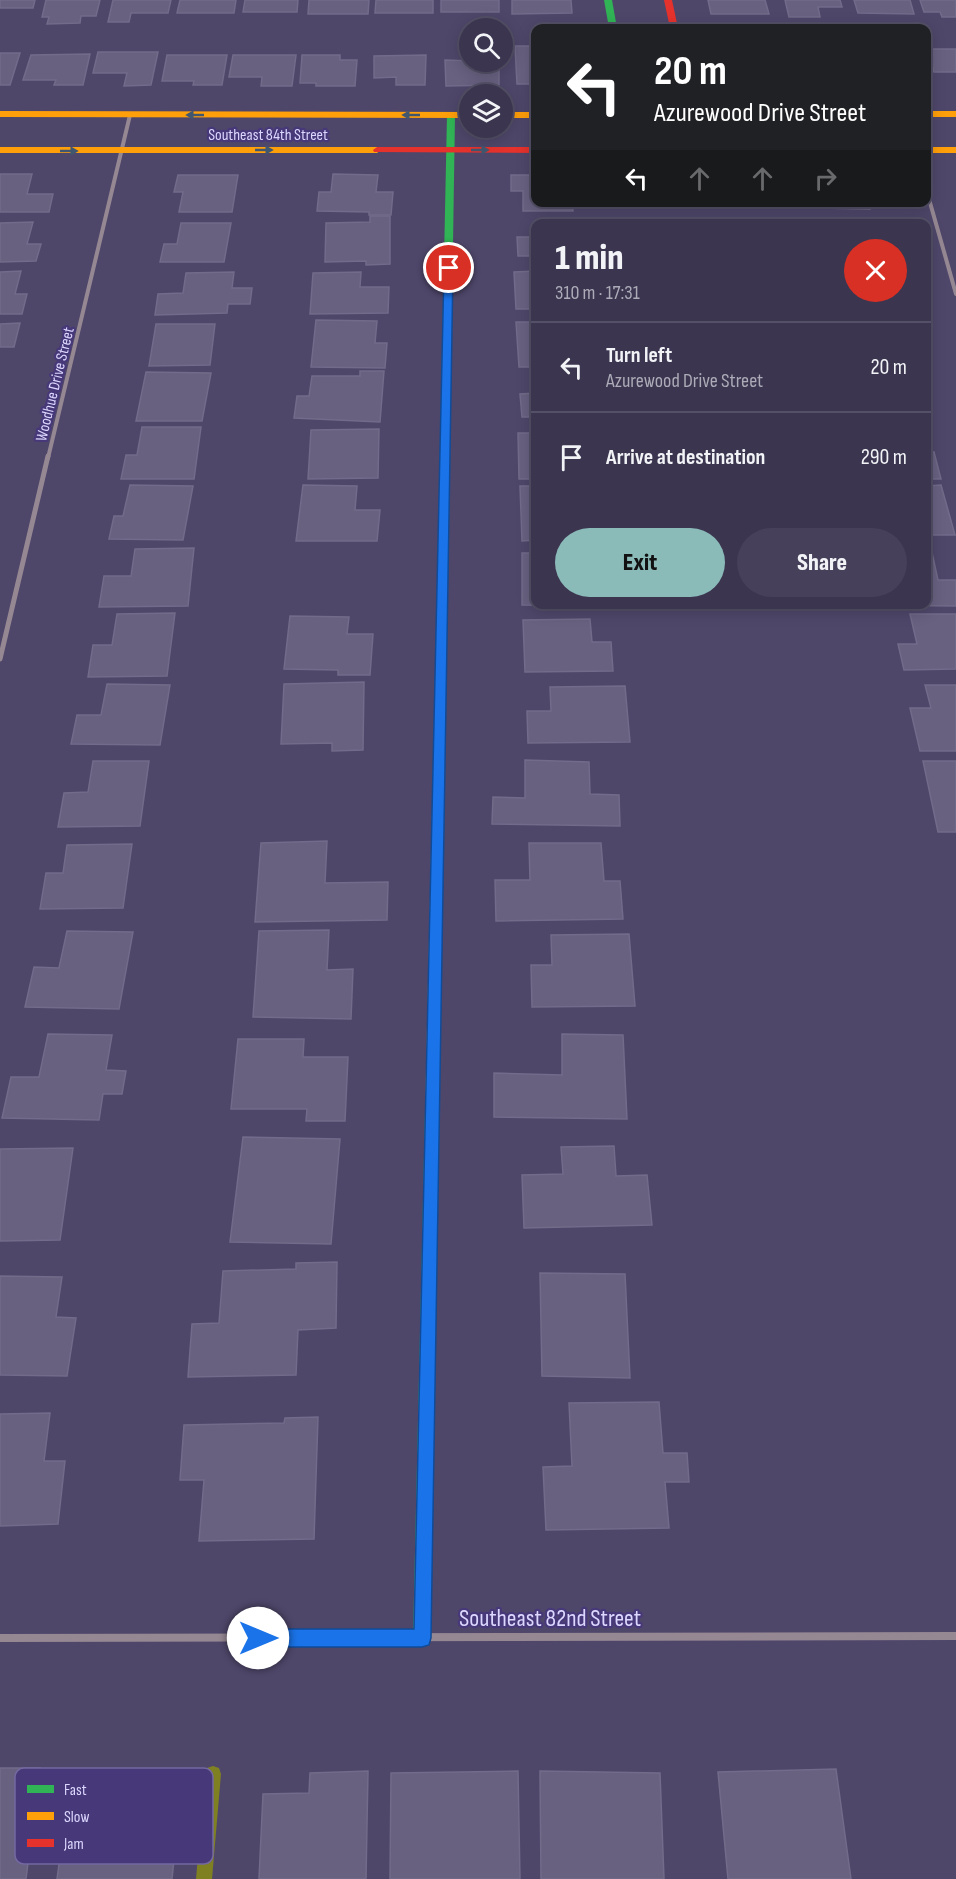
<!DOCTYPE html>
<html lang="en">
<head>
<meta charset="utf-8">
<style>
  :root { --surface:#3b3550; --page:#46405a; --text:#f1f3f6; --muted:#acabb7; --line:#545067; --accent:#8bbbb9 }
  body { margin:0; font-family:"Sofia Sans Condensed",sans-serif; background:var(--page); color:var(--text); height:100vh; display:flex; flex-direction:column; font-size:22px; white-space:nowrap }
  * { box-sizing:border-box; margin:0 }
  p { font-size:20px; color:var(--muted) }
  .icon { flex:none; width:33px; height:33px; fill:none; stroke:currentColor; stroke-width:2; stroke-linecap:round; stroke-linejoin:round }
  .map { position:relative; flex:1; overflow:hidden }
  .side { position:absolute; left:531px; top:219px; width:400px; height:390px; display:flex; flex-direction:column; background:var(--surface); border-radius:12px; box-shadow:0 3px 15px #0003,0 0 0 2px var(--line) }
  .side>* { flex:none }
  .hud { position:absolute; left:531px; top:24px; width:400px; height:183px; border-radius:12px; box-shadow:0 3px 15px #0003,0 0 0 2px var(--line); background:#202124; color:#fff; overflow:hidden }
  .controls { position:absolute; left:459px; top:18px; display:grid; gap:12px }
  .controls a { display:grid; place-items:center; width:54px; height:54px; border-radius:50%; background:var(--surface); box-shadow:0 3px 15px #0003,0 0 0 2px var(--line); font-size:30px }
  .pin { position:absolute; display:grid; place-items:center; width:51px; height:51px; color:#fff; margin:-26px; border:3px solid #fff; border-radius:50%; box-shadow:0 2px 6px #0007 }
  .me { position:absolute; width:66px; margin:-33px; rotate:90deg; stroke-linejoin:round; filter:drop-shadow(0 0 4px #0008) }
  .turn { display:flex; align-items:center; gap:21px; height:126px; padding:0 24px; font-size:27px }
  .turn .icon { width:78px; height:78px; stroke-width:2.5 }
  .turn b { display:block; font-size:42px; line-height:51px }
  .lanes { display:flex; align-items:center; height:57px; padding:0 24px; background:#0003; justify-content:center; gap:30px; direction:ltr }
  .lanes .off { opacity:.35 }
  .round { display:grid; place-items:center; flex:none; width:63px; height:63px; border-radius:32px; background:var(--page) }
  .summary { display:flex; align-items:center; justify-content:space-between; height:102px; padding:0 24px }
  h1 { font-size:36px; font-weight:800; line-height:45px }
  .primary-button { display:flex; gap:12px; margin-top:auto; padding:12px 24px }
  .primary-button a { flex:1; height:69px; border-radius:36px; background:var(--accent); color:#111; font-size:24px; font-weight:800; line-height:69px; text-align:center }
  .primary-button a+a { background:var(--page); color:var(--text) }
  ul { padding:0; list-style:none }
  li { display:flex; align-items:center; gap:18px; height:90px; padding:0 24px; border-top:2px solid var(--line) }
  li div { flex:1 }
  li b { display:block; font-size:22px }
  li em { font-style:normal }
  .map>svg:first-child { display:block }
</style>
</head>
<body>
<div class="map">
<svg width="956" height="1879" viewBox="0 0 956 1879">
  <rect width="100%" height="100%" fill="#4f476a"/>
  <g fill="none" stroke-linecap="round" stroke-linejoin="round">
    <polygon fill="#7e8022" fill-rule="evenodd" points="213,1766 219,1768 221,1774 212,1879 196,1879 205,1774 207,1768"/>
  </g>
  <g fill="#686180" stroke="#726b89" stroke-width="1.5">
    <polygon points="0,0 35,0 33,8 0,8"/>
    <polygon points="46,0 100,0 96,16 81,16 80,23 47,24 49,17 42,17"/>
    <polygon points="113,0 171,0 168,13 131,13 129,22 108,22"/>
    <polygon points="180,0 236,0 234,13 177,13"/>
    <polygon points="245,0 298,0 297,12 243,12"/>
    <polygon points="309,0 369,0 368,14 308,14"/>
    <polygon points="376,0 433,0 433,13 375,13"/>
    <rect x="441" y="0" width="58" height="12"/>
    <polygon points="512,0 571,0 572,13 512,14"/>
    <polygon points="708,0 765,0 769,14 711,14"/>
    <polygon points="785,0 840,0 842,7 818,7 820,17 789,17"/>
    <polygon points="854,0 910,0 914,14 858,13"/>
    <polygon points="920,0 956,0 956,17 942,17 940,12 924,12"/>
    <polygon points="515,46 536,46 536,84 517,84"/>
    <polygon points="927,49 956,49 956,72 934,72"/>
    <polygon points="98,52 158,52 151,85 124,86 127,73 93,73"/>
    <polygon points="0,53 20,53 10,85 0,85"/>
    <polygon points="90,54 83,85 54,85 56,80 23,80 31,55"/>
    <polygon points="167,55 227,55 222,85 193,85 194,81 162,81"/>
    <polygon points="233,55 296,55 292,86 261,86 262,77 229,77"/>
    <polygon points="302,55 340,55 340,60 357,60 355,86 316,86 316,83 300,83"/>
    <polygon points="426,55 425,85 396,85 396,77 374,78 374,56"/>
    <polygon points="445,60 499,62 499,85 446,86"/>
    <polygon points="0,174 32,174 27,194 53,194 49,212 0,212"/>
    <polygon points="333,174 378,175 376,192 393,192 391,215 369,215 369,212 317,211 319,192 331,192"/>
    <polygon points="178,175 238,175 232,212 179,212 183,192 174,192"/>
    <polygon points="511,175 536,175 536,202 572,202 573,211 523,211 523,191 511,191"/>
    <polygon points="816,202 868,202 870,209 817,208"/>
    <polygon points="370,216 390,216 390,264 366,265 366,261 325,262 326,223 370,222"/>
    <polygon points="803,220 847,221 848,224 803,224"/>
    <polygon points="33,222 27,244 41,244 36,261 0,262 0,223"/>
    <rect x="536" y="222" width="58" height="2"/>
    <polygon points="181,223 231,223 224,262 160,262 164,244 177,244"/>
    <polygon points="517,237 536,237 536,256 518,256"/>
    <polygon points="21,271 15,294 27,294 22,314 0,314 0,272"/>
    <polygon points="536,271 536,309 516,309 514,272"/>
    <polygon points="234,272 232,288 252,288 250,304 228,304 227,313 155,315 158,294 183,293 186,273"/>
    <polygon points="361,272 360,287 389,287 388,313 310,314 313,273"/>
    <polygon points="316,320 377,321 375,343 387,343 385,368 311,367"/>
    <polygon points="516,322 536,322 536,367 519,367"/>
    <polygon points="20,323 14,347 0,347 0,324"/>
    <polygon points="156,324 215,324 210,365 149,366"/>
    <polygon points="360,371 384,371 380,422 294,418 297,396 309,396 312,376 360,376"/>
    <polygon points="146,372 211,373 202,421 136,421"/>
    <polygon points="536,393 536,417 522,417 520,394"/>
    <polygon points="142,427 201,427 194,479 121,479 126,455 137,455"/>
    <polygon points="379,429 378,478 308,479 311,430"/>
    <polygon points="518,433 536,433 536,479 519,479"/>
    <polygon points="927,452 934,452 941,479 927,479"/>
    <polygon points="130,485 193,486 183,540 109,539 114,516 123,516"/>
    <polygon points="303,485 357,486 355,510 380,510 377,541 296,541"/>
    <polygon points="941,485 955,535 927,535 927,486"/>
    <polygon points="520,486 536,486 536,540 522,541"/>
    <polygon points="194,548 188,606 99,607 104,576 131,576 135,549"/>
    <polygon points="927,548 931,548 938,580 956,580 956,606 869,605 927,604"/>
    <polygon points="522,553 536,553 536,604 586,606 522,605"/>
    <polygon points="175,613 167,676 88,677 93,645 112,645 117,614"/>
    <polygon points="910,614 956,614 956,669 904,670 898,644 917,644"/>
    <polygon points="290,616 349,617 347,634 373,634 370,675 338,675 338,670 284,669"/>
    <polygon points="590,619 592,642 611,642 613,671 525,672 523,620"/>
    <polygon points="364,682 363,750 332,751 332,743 281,744 284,684"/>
    <polygon points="107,684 170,685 160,745 71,744 77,715 101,715"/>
    <polygon points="925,685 956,685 956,751 920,751 910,708 931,708"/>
    <polygon points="625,686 630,742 528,743 527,711 551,711 550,687"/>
    <polygon points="525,760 589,762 590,794 619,795 620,826 492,824 493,797 525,798"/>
    <polygon points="93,761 149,761 140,826 58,827 64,793 88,792"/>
    <polygon points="923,761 956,761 956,832 938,832"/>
    <polygon points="327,841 325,883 388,882 387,920 255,922 261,843"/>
    <polygon points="529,843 601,843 604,881 620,881 623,919 496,921 495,880 530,880"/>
    <polygon points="132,844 123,908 40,909 46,873 63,873 67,845"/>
    <polygon points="329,930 327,970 353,969 351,1019 253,1017 259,931"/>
    <polygon points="67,931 133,932 119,1009 25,1007 34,967 59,968"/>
    <polygon points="629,934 635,1006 532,1007 531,965 552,965 551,935"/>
    <polygon points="48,1034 112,1035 106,1070 126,1071 122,1094 103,1094 99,1120 2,1118 11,1077 39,1077"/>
    <polygon points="562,1034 623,1035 627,1119 494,1117 494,1073 562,1075"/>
    <polygon points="238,1039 304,1039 303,1057 348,1057 345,1121 306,1121 307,1109 231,1109"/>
    <polygon points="243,1137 340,1139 331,1244 230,1242"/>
    <polygon points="614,1146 616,1176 647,1175 652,1225 524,1228 522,1175 563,1174 561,1147"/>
    <polygon points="73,1148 60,1240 0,1241 0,1149"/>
    <polygon points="337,1262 336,1328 298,1330 296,1375 188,1377 192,1324 219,1323 223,1271 296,1269 296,1263"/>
    <polygon points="540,1273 625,1274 630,1378 542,1376"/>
    <polygon points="0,1276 62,1277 56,1317 76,1318 67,1376 0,1375"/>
    <polygon points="659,1402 663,1453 687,1453 689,1482 665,1482 669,1528 546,1530 543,1467 572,1466 569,1403"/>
    <polygon points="50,1413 44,1461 65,1461 58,1524 0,1526 0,1414"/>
    <polygon points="318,1417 314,1539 199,1541 204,1480 180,1480 184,1425 284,1423 285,1418"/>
    <polygon points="0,1768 40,1768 26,1879 0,1879"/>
    <polygon points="72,1769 134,1769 129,1811 179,1811 172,1879 57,1879"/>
    <polygon points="836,1769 851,1879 728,1879 718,1772"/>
    <polygon points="368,1771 366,1879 259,1879 263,1794 309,1793 310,1773"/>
    <polygon points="518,1771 520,1879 390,1879 391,1773"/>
    <polygon points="540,1771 660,1773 664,1879 541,1879"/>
  </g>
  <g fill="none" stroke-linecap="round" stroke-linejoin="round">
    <g stroke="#968893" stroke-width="4">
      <polyline points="927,192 956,294"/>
      <polyline points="48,458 130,115"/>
    </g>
    <polyline stroke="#968893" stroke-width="5" points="0,659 48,456"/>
    <polyline stroke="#968893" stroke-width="8" points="0,1638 956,1636"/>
    <g fill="#30b455" fill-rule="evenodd">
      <polygon points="604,0 612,0 617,28 609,28"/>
      <polygon points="451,112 455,115 449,500 444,504 439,500 447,115"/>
      <polygon points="432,1105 437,1107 439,1112 431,1638 428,1644 422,1647 416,1644 413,1638 425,1112 427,1107"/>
    </g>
    <g fill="#ff9f0a" fill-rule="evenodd">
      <polygon points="0,111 470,112 470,118 0,117"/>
      <rect x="927" y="111" width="29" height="6"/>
      <rect x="502" y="112" width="34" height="6"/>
      <polygon points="0,147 377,147 381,150 377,153 0,153"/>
      <rect x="927" y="147" width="29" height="6"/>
      <polygon points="439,762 445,767 439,1112 437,1117 432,1119 427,1117 425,1112 433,767"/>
    </g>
    <g fill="#e5322d" fill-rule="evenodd">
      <polygon points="664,0 672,0 678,28 670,28"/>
      <polygon points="377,147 536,147 536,153 374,152 373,150"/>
      <polygon points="444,496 449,500 445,767 439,772 433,767 439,500"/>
    </g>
  </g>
  <defs><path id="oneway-solid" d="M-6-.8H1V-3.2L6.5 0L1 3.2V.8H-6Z" transform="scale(1.5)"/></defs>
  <g fill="#415770">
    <use href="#oneway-solid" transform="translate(195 115) rotate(-180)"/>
    <use href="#oneway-solid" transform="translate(411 115) rotate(-180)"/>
    <use href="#oneway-solid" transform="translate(264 150)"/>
    <use href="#oneway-solid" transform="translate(480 150)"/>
    <use href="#oneway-solid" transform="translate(69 151)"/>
  </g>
  <polygon fill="#1a73e8" stroke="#114b97" stroke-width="1.5" points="449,265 453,268 431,1638 429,1645 422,1647 258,1647 252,1645 249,1638 252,1632 258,1629 414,1629 444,268"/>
  <g text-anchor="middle" stroke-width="4.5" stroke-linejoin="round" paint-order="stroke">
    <g font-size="16" fill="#dcd7fe" stroke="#473879">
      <text x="268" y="140">Southeast 84th Street</text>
      <text transform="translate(54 384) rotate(-76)" y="6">Woodhue Drive Street</text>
    </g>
    <g font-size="24" fill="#dcd7fe" stroke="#473879">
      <text x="550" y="1626">Southeast 82nd Street</text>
    </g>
  </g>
  <rect x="15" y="1768" width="198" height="96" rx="9" fill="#473879" stroke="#7468a1" stroke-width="1.5"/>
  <rect x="27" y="1785" width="27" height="8" fill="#30b455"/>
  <rect x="27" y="1812" width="27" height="8" fill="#ff9f0a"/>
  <rect x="27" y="1839" width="27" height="8" fill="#e5322d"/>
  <g font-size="16" fill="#dcd7fe">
    <text x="64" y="1795">Fast</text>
    <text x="64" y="1822">Slow</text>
    <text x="64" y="1849">Jam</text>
  </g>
</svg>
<div class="controls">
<a><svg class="icon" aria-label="search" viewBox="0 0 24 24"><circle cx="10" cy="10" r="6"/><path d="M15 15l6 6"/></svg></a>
<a><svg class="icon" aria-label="layers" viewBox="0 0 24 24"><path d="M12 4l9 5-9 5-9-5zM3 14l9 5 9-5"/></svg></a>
</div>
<div class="pin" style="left:449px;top:268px;background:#d93025"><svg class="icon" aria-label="arrive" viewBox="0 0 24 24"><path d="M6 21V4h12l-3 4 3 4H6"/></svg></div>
<svg class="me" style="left:258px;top:1638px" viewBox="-20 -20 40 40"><circle r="19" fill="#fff"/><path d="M0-13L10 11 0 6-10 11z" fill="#1a73e8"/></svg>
<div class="hud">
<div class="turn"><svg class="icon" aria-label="left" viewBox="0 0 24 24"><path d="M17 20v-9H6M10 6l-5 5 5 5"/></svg><div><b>20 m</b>Azurewood Drive Street</div></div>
<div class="lanes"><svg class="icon" aria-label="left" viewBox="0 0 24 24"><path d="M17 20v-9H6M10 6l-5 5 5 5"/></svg><svg class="icon off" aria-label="ahead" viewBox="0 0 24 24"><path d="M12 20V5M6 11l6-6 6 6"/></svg><svg class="icon off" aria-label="ahead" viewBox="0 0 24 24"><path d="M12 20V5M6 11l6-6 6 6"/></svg><svg class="icon off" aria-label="right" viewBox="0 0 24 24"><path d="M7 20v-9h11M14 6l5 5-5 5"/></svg></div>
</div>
<section class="side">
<div class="summary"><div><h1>1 min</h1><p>310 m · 17:31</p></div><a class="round" style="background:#d93025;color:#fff"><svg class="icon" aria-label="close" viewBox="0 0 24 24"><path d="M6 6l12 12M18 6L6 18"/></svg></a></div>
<ul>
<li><svg class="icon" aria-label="left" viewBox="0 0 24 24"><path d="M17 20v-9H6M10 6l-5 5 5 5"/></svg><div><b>Turn left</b><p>Azurewood Drive Street</p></div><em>20 m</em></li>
<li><svg class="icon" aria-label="arrive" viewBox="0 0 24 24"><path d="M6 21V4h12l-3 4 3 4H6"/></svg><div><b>Arrive at destination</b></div><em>290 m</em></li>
</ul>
<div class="primary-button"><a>Exit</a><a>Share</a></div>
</section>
</div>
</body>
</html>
